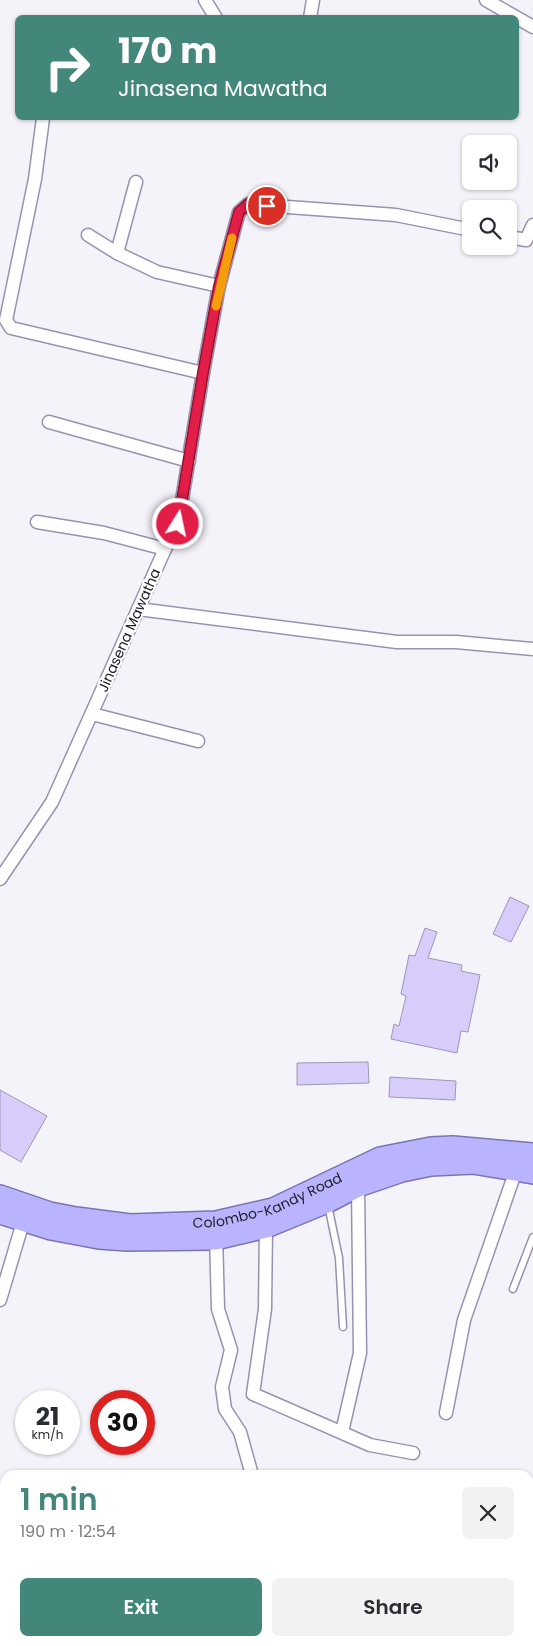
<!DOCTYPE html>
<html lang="en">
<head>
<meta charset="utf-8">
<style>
  :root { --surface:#fff; --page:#f2f2f3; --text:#2b2b33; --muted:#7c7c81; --accent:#43877b }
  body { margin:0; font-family:Poppins,sans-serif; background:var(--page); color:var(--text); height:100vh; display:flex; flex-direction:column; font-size:19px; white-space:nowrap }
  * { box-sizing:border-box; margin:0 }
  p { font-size:16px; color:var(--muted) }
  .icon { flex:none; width:28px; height:28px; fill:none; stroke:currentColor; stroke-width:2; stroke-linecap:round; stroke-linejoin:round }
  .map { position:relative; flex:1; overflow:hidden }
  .details { position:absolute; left:0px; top:1470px; width:534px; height:176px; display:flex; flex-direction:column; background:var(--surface); border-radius:15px 15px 0 0; box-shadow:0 1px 4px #0004 }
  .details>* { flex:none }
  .top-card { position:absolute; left:15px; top:15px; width:504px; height:105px; border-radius:8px; box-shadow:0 1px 4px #0004; background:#43877b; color:#fff; overflow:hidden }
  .controls { position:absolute; left:462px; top:135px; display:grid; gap:10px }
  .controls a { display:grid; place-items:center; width:55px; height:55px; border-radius:8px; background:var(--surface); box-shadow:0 1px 4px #0004; font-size:25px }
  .speed { position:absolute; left:15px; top:1390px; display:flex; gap:10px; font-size:25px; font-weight:700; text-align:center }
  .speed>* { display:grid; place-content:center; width:65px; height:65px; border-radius:50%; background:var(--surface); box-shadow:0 1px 4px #0004; line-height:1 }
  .speed small { font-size:12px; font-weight:400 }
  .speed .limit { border:8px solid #d22; background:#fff; color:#111 }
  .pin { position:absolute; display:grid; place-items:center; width:42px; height:42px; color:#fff; margin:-21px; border:2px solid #fff; border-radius:50%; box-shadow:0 1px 5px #0007 }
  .me { position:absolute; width:55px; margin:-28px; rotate:10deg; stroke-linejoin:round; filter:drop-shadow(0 0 4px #0008) }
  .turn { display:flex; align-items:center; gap:18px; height:105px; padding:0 20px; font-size:22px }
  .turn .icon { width:65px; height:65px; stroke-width:2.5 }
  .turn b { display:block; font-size:35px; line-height:42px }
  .round { display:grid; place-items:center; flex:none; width:52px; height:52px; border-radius:8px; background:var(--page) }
  .summary { display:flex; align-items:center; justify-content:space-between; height:85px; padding:0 20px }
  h1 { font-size:30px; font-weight:600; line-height:38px; color:var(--accent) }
  .cta { display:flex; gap:10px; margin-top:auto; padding:10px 20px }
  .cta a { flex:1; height:58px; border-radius:8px; background:var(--accent); color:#fff; font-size:20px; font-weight:600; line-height:58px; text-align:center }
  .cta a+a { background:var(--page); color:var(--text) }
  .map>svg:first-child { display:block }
</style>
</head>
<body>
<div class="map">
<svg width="533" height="1646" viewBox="0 0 533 1646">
  <rect width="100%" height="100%" fill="#f5f3fa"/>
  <g fill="#d8ccfb" stroke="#9e96b6">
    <polygon points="510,897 529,906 511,942 493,934"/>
    <polygon points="425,928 437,932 428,958 462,965 461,971 480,975 468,1032 461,1031 457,1053 391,1039 394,1024 399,1026 406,996 401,994 409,955 415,956"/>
    <polygon points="368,1062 369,1083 297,1085 297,1063"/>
    <polygon points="390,1077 456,1081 455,1100 389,1097"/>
    <polygon points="0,1090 47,1116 21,1162 0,1150"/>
  </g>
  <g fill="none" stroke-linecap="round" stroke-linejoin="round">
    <g stroke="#9991b1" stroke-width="9">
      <g id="service">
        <polyline points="328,1205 339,1258 343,1327"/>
        <polyline points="513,1289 533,1237"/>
      </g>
    </g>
    <g stroke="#9991b1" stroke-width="15">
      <g id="minor">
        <polyline points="205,0 216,18"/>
        <polyline points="486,0 533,27"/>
        <polyline points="310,18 313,0"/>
        <polyline points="43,118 35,179 6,320 11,328 203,373"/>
        <polyline points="88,235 117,253 157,272 219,286"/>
        <polyline points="509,237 526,240 533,225"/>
        <polyline points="117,253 136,182"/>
        <polyline points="49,422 189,461"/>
        <polyline points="37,522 104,533 165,549"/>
        <polyline points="138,609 397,642 456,642 533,649"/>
        <polyline points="92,714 198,741"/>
        <polyline points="0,879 52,802 165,549 178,524 203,373 219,286 239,212 248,204 396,215 471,230"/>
        <polyline points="266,1227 265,1309 253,1394 370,1445 413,1453"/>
        <polyline points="216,1234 218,1309 231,1350 222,1387 225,1409 240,1432 252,1475"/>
        <polyline points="0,1300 23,1222"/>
        <polyline points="446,1413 464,1320 516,1170"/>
        <polyline points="342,1432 360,1353 358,1186"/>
        <polyline points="192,1641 192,1646"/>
        <polyline points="477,1641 480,1646"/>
        <polyline points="41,1646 42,1641"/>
        <polyline points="266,1646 268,1641"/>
      </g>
    </g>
    <g stroke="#7a74b4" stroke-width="24">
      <g id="trunk">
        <path id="s1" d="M0 1196 50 1213 76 1218 130 1225 216 1222 273 1209 380 1158 431 1148 453 1147 533 1154"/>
        <polyline points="0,1213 51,1229 99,1238 127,1240 215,1239 266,1227 327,1202 358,1186 402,1171 431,1165 473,1163 533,1173"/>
      </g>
    </g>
    <use href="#service" stroke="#fff" stroke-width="6"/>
    <use href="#minor" stroke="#fff" stroke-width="12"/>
    <use href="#trunk" stroke="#bab4fe" stroke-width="21"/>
  </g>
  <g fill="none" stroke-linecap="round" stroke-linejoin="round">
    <g stroke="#92132f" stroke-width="12">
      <polyline id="route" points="178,524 203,373 219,286 239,212 248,204 267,206"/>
    </g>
    <use href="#route" stroke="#e11d48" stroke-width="9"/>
    <polyline stroke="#f59e0b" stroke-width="9" points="216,306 232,238"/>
  </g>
  <g text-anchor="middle" stroke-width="4.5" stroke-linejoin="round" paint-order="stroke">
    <g font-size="14" fill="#23202c" stroke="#fff">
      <text transform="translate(129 630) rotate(-66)" y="5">Jinasena Mawatha</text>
      <text dy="5" stroke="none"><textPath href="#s1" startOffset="275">Colombo-Kandy Road</textPath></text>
    </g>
  </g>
</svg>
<div class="controls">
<a><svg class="icon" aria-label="sound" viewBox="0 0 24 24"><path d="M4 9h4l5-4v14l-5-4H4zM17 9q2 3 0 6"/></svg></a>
<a><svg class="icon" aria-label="search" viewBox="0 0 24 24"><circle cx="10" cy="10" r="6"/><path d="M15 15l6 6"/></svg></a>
</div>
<div class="speed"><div>21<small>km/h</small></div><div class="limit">30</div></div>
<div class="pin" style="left:267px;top:206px;background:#d93025"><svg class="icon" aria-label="arrive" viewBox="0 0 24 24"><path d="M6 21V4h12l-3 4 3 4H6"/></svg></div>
<svg class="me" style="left:178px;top:524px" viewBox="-20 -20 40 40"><circle r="17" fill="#e11d48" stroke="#fff" stroke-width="3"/><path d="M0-11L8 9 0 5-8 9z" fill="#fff"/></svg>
<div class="top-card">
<div class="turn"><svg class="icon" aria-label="right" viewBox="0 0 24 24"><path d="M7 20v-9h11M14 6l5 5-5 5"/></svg><div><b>170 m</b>Jinasena Mawatha</div></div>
</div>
<section class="details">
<div class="summary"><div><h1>1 min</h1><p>190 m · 12:54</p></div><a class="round"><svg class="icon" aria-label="close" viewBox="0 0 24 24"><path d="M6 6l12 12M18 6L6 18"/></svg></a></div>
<div class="cta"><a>Exit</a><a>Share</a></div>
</section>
</div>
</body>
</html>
